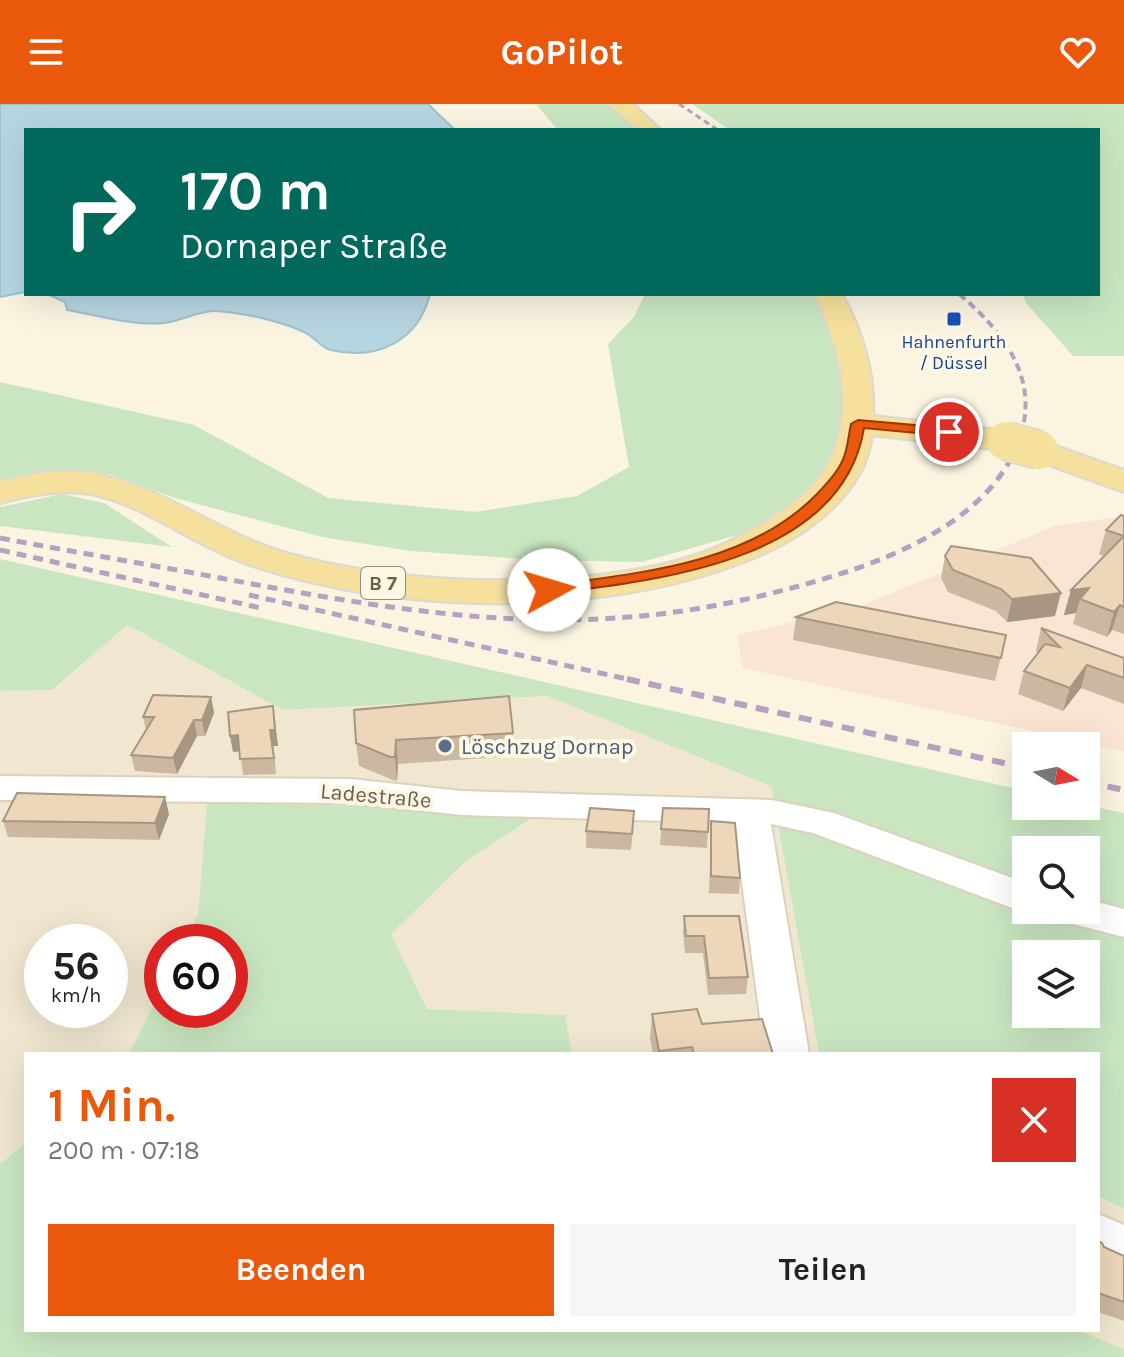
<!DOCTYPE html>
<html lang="de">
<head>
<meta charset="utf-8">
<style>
  :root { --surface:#fff; --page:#f6f6f6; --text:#222; --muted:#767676; --accent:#ea580c }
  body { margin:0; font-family:Karla,sans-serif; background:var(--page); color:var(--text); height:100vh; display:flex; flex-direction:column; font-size:30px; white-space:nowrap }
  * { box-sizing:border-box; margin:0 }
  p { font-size:26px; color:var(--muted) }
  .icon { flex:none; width:44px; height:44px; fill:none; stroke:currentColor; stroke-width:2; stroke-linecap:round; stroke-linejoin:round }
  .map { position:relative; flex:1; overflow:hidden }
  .details { position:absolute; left:24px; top:948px; width:1076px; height:280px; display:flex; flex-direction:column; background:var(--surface); border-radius:0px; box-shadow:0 8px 32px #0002 }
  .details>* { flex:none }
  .top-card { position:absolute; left:24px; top:24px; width:1076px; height:168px; border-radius:0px; box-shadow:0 8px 32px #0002; background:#00695c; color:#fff; overflow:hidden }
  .needle { width:52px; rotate:100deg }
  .buttons { position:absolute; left:1012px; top:628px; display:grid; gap:16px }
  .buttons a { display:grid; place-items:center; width:88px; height:88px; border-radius:0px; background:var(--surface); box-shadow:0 8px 32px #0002; font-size:40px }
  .speed { position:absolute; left:24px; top:820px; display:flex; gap:16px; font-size:40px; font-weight:700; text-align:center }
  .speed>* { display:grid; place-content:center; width:104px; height:104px; border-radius:50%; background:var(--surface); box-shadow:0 8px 32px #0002; line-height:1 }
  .speed small { font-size:20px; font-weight:400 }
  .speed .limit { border:12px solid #d22; background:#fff; color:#111 }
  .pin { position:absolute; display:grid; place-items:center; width:68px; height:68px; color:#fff; margin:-34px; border:4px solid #fff; border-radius:50%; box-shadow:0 2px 8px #0007 }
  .me { position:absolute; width:88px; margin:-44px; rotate:84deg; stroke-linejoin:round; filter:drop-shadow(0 0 6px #0008) }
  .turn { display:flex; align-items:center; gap:28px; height:168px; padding:0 24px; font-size:36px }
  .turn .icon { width:104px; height:104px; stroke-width:2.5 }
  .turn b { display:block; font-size:56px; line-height:68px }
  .round { display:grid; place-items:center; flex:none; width:84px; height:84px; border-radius:0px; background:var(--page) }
  .headline { display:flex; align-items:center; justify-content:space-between; height:136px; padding:0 24px }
  h1 { font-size:48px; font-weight:700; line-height:60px; color:var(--accent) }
  .button { display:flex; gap:16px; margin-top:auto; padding:16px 24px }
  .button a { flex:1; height:92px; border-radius:0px; background:var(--accent); color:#fff; font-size:32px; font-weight:700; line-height:92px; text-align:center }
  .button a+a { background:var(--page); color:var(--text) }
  header { display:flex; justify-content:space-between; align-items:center; height:104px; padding:0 24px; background:var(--accent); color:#fff; font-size:36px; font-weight:700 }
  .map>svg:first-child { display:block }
</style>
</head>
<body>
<header><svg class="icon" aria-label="menu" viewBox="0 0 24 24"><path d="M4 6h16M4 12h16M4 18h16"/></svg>GoPilot<svg class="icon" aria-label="heart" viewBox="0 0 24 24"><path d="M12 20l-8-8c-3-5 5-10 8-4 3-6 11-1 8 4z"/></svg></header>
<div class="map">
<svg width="1124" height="1253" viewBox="0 0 1124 1253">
  <rect width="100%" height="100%" fill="#faf4e1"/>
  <g fill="#f1e7d0" fill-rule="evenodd">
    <path d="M126 521 283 606 547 592 771 682 819 950H572L564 911 427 905 391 830 466 757 545 707 207 700 198 810 184 838H162V884L131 948 26 950V1038L0 1060V587L52 586ZM42 838H110V906H42Z"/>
    <polygon points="1098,1092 1124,1105 1124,1245 1078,1226 1098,1226"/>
  </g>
  <polygon fill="#fae5d5" points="1124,412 1124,647 743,564 737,531 858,503 1055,422"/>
  <g fill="#cae6c1" fill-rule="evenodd">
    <polygon points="536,0 607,0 638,26 558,26"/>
    <polygon points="692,0 1124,0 1124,252 1073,252 1026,199 1023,190 1098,190 1098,26 730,26"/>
    <polygon points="645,190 817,190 834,234 846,309 819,387 759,425 642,458 539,456 411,447 322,433 175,394 110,370 43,369 0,379 0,278 194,321 328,394 475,408 577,392 629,363 608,240 634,213"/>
    <polygon points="62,390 104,399 172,443 0,422 0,403"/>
    <path d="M0 455 1026 687V702L1086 701 1124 709V1105L1098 1092V950H819L771 682 547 592 283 606 127 521 52 586 0 587ZM1026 746H1086V806H1026ZM1026 850H1086V910H1026Z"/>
    <polygon points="207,699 547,705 466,757 391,830 427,905 565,911 572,950 129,950 162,884 162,906 230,906 230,838 184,838 198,810"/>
    <polygon points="26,1038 26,1226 1078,1226 1124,1245 1124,1253 0,1253 0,1060"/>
  </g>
  <g fill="#b7d5e1" stroke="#9ec2d2" stroke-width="2">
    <polygon points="0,0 428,0 455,26 26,26 26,188 0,193"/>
    <path d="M47 190H430C419 236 378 257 331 246 321 244 316 234 306 229 281 217 245 209 217 207 199 206 183 217 164 219 133 222 97 211 67 206L65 198Z"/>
  </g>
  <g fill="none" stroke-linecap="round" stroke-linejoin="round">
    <g stroke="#ddd1bd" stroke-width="4">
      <g id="minor">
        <polygon points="0,672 351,675 462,687 772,696 834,709 1026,779 1026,806 1032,806 1012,804 813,729 771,720 809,950 765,950 734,719 462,711 351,699 0,696"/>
        <polygon points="1086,795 1124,805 1124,833 1057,816 1051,806 1086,806"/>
        <polygon points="1098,1110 1124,1121 1124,1168 1098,1157"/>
      </g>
    </g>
    <g stroke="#dcd8d4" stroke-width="4">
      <g id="major">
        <polygon points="609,0 633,0 661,26 637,26"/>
        <path d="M814 190H842C863 228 875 268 873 312L1000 326 1012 329 1017 336 1012 343 1000 346 872 331C865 391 807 431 756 453 608 515 402 512 250 461 198 444 141 399 90 390 59 385 30 392 0 399V377C22 373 43 367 66 367 140 367 201 419 268 443 383 483 584 489 699 450 732 438 761 422 789 402 863 351 850 261 814 190Z"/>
        <polygon points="1039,336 1124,366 1124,388 1027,353 1022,346 1027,339"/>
      </g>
    </g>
    <use href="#minor" fill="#fff" fill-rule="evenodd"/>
    <use href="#major" fill="#f5e19d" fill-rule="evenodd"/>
    <polyline stroke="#b7a1c1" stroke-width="3" stroke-dasharray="6 4" stroke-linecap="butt" points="679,0 718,26"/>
    <path stroke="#b7a1c1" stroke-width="4" stroke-dasharray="8 5" stroke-linecap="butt" d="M959 190C1005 229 1042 277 1018 339"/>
    <g stroke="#b7a1c1" stroke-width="5" stroke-dasharray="10 7" stroke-linecap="butt">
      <path d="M0 434C73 448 147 460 220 474 350 498 483 523 616 514 695 509 771 492 846 468 913 446 993 407 1019 337"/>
      <polyline points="0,446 261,504"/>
      <polyline points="249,491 636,577"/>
    </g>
    <g stroke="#b7a1c1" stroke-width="6" stroke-dasharray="13 9" stroke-linecap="butt">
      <polyline points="627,575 1026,664"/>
      <polyline points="1086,678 1124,686"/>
    </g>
    <g stroke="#dcd8d4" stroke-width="33" stroke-linecap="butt">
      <polyline id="major-bridge-far1" points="1000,336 1014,339"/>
    </g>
    <g stroke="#dcd8d4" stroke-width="41" stroke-linecap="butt">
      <polyline id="major-bridge" points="1006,337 1039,346"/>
    </g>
    <use href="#major-bridge-far1" stroke="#f5e19d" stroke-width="30"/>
    <use href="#major-bridge" stroke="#f5e19d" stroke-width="38"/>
  </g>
  <g fill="#ccb8a0">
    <polygon points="1124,412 1124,530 1112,526 1107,533 1073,520 1076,509 1064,511 1071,486 1104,452 1099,450 1106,426"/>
    <polygon points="945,452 1055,512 1007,518 996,507 948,488 941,474"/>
    <polygon points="796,513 1006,531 995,577 793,536"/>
    <polygon points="1041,524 1124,554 1124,600 1081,584 1063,607 1018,590 1024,567 1038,549 1036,547"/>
    <polygon points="211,593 214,609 205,632 197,632 177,670 135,667 131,651 146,626 143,613"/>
    <polygon points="275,618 278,642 273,642 276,670 243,671 240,647 233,648"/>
    <polygon points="513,629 514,652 398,660 397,677 393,676 359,662 356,639"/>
    <polygon points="663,704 709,705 707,744 660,741"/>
    <polygon points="169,710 159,736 8,733 3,717"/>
    <polygon points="711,717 740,774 739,790 709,789"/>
    <polygon points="633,724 631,746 586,744 586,727"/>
    <polygon points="684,812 748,873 746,890 708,891 703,849 685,849 683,829"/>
    <polygon points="652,910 702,920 773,950 653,950 650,934"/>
    <polygon points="1098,1137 1104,1143 1124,1152 1124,1217 1098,1208"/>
  </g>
  <g fill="#a69682">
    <polygon points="1089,484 1080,495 1076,509 1064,511 1071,486"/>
    <polygon points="1061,489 1055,512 1007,518 1012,495"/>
    <polygon points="1120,501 1112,526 1107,533 1114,508"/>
    <polygon points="1087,561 1081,584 1063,607 1070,584"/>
    <polygon points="211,593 214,609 205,632 202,616"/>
    <polygon points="273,602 278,642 273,642 276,670 270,626"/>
    <polygon points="194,616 197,632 177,670 173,654"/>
    <polygon points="238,631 241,647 233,648 230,632"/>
    <polygon points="396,636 398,660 397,677 395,653"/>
    <polygon points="165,693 169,710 159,736 155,719"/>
  </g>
  <g fill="#edd6ba" stroke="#a69682" stroke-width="2">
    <polygon points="1121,411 1124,412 1124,503 1120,501 1114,508 1080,495 1089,484 1071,486 1124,432 1106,426"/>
    <polygon points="951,442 1031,454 1061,489 1012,495 1001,485 953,466 945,452"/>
    <polygon points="836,498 1006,531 1001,554 796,513"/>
    <polygon points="1041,524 1124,554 1124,574 1087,561 1070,584 1024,567 1045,540 1060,543"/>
    <polygon points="153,591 211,593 202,616 194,616 173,654 131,651 154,613 143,613"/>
    <polygon points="509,592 513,629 396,636 395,653 390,653 356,639 354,606"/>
    <polygon points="273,602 275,626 270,626 274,654 240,655 238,631 230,632 228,608"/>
    <polygon points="17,689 165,693 155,719 3,717"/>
    <polygon points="590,704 634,707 632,730 586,727"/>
    <polygon points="663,704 709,705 708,728 661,725"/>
    <polygon points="711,717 735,719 740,774 711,772"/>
    <polygon points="684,812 739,812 748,873 709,874 704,832 686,832"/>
    <polygon points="697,905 702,920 762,915 773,950 694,950 692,943 659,947 652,910"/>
    <polygon points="1098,1137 1102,1139 1104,1143 1124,1152 1124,1198 1098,1189"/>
  </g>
  <path fill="#ea580c" stroke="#983908" stroke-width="2" d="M858 316 949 324 956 328 949 332 864 324C842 458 657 476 549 490L541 486 549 481C641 469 749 460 817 390 828 378 840 366 845 350 848 340 849 329 851 320Z"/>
  <rect fill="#1a4fb4" stroke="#fdf8e6" stroke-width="3" x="946" y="207" width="16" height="16" rx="4"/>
  <circle fill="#5c6f8a" stroke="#fdf8e6" stroke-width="3" cx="445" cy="642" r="8"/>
  <g text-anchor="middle" stroke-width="8" stroke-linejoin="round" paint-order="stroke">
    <g font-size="18" fill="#164399" stroke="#fdf8e6">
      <text x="954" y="244">Hahnenfurth<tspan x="954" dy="21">/ Düssel</tspan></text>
    </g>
    <rect fill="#fdf8e6" stroke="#9a8c79" stroke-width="2" x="361" y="463" width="44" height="32" rx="6"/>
    <g font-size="20" font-weight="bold" fill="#6f5d4a">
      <text x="383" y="486">B 7</text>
    </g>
    <g font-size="22" fill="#4e5e75" stroke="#fdf8e6" text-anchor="start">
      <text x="461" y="650">Löschzug Dornap</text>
    </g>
    <g font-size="22" fill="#6f5d4a" stroke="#fdf8e6">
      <text transform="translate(376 691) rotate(5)" y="8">Ladestraße</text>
    </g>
  </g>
</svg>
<div class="buttons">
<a><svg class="needle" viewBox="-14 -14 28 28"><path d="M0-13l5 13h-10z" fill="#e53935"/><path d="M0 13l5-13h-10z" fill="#767676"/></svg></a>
<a><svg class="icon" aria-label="search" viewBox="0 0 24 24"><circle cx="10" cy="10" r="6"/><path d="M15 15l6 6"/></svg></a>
<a><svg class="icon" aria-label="layers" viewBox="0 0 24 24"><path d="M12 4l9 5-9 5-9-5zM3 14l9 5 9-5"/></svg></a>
</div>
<div class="speed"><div>56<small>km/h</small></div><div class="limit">60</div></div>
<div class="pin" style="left:949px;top:328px;background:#d93025"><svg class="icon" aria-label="arrive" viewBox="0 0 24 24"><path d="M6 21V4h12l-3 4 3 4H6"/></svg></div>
<svg class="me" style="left:549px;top:486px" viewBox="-20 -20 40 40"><circle r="19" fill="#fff"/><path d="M0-13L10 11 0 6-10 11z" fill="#ea580c"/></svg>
<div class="top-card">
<div class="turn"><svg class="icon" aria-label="right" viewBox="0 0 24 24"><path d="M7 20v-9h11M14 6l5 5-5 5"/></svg><div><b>170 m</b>Dornaper Straße</div></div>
</div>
<section class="details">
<div class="headline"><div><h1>1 Min.</h1><p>200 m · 07:18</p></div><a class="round" style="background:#d93025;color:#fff"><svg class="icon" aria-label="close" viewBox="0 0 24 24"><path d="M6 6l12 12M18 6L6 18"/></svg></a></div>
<div class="button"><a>Beenden</a><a>Teilen</a></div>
</section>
</div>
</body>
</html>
